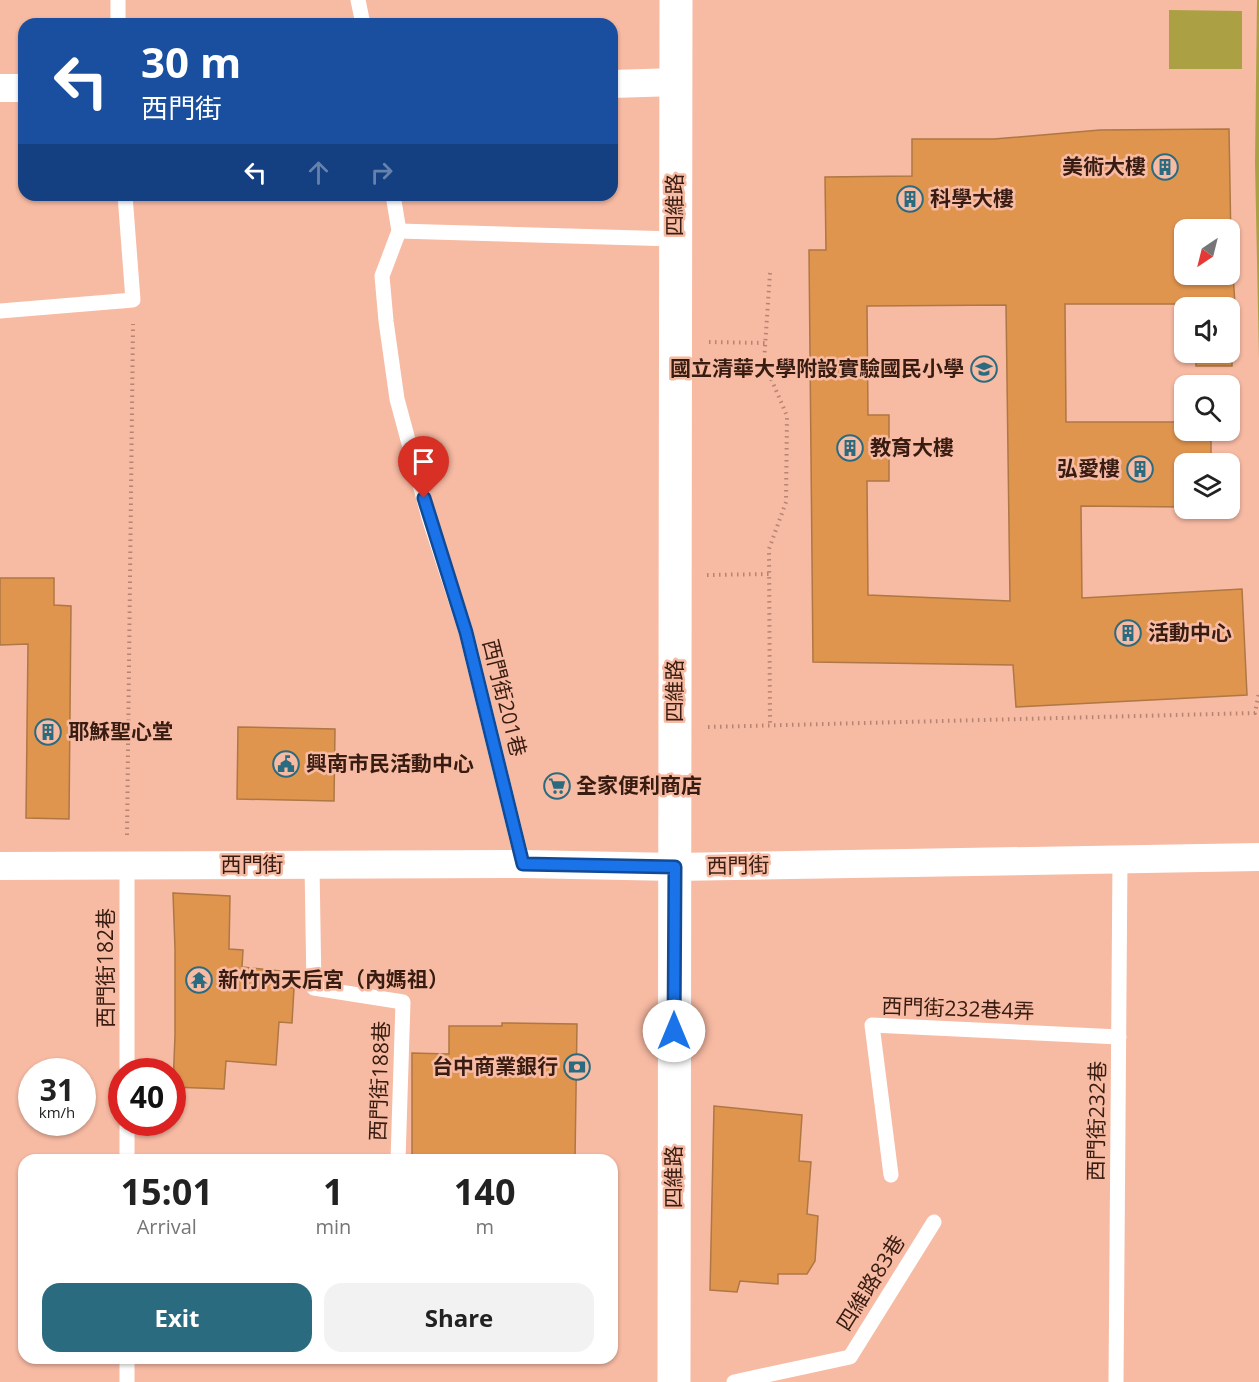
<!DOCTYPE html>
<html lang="en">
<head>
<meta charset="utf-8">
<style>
  :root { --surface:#fff; --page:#f2f2f2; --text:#222; --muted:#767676; --accent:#2a6b7f }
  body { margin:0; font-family:"Open Sans","Noto Sans TC",sans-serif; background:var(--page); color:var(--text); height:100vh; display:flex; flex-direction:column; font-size:22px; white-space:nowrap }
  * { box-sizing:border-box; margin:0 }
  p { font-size:20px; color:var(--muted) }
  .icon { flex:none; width:33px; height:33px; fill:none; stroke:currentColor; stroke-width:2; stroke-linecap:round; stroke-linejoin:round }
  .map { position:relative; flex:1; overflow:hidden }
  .details { position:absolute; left:18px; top:1154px; width:600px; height:210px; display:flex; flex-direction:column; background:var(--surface); border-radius:18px; box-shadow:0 2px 4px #0004 }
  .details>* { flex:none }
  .top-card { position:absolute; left:18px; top:18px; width:600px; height:183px; border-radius:18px; box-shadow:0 2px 4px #0004; background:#1a4fa0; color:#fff; overflow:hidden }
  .needle { width:39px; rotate:215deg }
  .tools { position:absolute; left:1174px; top:219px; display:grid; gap:12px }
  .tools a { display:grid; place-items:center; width:66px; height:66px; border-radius:12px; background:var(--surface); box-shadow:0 2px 4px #0004; font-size:30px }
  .speed { position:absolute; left:18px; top:1058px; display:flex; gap:12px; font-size:30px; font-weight:700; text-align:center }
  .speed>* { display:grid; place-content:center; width:78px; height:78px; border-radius:50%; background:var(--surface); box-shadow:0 2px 4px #0004; line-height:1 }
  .speed small { font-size:15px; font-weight:400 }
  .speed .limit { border:9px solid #d22; background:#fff; color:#111 }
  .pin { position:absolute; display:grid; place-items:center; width:51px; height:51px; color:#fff; margin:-62px -26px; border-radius:50% 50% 50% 0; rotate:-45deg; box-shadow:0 0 6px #0007 }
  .pin .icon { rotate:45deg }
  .me { position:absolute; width:66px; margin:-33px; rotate:0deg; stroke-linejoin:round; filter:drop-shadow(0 0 4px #0008) }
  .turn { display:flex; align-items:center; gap:21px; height:126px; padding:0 24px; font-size:27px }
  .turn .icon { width:78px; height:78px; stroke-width:2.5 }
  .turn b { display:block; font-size:42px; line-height:51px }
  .lanes { display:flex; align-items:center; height:57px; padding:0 24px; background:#0003; justify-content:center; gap:30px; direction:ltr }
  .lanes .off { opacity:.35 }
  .eta { display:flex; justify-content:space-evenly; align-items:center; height:102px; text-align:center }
  .eta b { font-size:36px; font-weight:700; line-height:42px }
  .button { display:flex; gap:12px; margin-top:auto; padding:12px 24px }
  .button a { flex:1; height:69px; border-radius:18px; background:var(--accent); color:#fff; font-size:24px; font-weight:700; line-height:69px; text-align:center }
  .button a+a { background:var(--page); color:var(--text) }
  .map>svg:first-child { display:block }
</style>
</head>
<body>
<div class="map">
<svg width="1259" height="1382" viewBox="0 0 1259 1382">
  <rect width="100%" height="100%" fill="#f7baa3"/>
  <g fill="#aca044">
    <polygon points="1257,0 1259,0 1259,359 1255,163"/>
    <polygon points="1169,10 1242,11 1242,69 1169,69"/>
  </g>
  <g fill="#e0954f" stroke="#ae7744" stroke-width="1.5" fill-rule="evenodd">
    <path d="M1229 129 1231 245 1235 304H1232V366H1196V352H1230V308H1196V304H1065L1066 422H1185V430H1211V464H1185V507L1081 506 1082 598 1242 589 1247 695 1016 707 1013 665 813 662 809 250H826L825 177 912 176V139H994L1100 130ZM1185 230H1230V274H1185ZM1006 305 1010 601 868 595 867 481H889V415H868L867 306Z"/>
    <polygon points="0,578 54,578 54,605 71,606 69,819 26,818 28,644 0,645"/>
    <polygon points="238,727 335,729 334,801 237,799"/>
    <polygon points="173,893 230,896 229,949 243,950 242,967 280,971 279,987 294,988 292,1023 279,1022 276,1065 226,1061 224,1089 173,1087 175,1035 175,949"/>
    <polygon points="502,1023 577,1024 575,1160 412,1160 412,1053 449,1054 449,1026 502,1026"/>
    <polygon points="714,1106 802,1115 799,1161 811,1162 807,1214 818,1216 815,1261 807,1274 778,1274 778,1284 740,1281 737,1292 710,1290"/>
  </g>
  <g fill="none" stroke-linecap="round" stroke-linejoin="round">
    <g stroke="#b68471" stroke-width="4" stroke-dasharray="1.5 4.5" stroke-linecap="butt">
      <polyline points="770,273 764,362 787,416 786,502 769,549 770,725"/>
      <polyline points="709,342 765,343"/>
      <polyline points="707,575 769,574"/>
      <polyline points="708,727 1255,713 1259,692"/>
      <polyline points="127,835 133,324"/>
    </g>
    <g stroke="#fff" stroke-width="15">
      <polyline points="358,0 363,24"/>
      <polyline points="118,24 118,0"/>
      <polyline points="393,195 399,231 382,276 386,321 397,399 429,518 466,632 523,864"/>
      <polyline points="399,231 675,239"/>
      <polyline points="0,311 133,300 125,195"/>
      <polyline points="312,865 314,988 403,1002 398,1160"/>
      <polyline points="127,1071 127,866"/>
      <polyline points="127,1160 127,1122"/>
      <polyline points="891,1175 872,1025 1119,1037"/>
      <polyline points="127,1382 127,1358"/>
      <polyline points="734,1382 850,1357 934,1222"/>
      <polyline points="1116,1382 1120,860"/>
    </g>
    <g stroke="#fff" stroke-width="28">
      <polyline points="612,84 676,82"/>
      <polyline points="0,88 24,88"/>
      <polyline points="0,866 523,864 675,867 1259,857"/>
    </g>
    <polyline stroke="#fff" stroke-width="33" points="674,1382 676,0"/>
  </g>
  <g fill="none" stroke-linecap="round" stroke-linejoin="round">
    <g stroke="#114b97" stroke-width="15">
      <polyline id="route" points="424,498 466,632 523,864 675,867 674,1031"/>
    </g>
    <use href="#route" stroke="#1a73e8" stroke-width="10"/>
  </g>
  <defs>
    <g id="building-ring" transform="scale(1.35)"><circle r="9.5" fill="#f7baa3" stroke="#2a6b7f" stroke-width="1.5"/><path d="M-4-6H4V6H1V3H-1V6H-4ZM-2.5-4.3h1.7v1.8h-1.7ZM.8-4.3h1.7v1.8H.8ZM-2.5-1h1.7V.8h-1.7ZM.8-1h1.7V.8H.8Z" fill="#2a6b7f"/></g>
    <g id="school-ring" transform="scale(1.35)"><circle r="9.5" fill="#f7baa3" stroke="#2a6b7f" stroke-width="1.5"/><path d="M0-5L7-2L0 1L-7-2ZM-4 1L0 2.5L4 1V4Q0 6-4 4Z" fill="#2a6b7f"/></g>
    <g id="civic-ring" transform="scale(1.35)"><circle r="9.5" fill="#f7baa3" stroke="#2a6b7f" stroke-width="1.5"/><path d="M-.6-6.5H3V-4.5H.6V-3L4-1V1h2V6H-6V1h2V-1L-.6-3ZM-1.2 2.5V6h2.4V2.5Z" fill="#2a6b7f"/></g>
    <g id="supermarket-ring" transform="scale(1.35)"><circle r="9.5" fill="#f7baa3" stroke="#2a6b7f" stroke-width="1.5"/><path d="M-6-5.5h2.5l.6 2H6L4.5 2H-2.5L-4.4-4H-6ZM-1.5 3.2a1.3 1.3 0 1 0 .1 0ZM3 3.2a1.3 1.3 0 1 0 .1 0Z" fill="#2a6b7f"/></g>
    <g id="temple-ring" transform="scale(1.35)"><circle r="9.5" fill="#f7baa3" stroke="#2a6b7f" stroke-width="1.5"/><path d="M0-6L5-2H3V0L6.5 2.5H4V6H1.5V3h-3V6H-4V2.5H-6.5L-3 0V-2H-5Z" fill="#2a6b7f"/></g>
    <g id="bank-ring" transform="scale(1.35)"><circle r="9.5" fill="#f7baa3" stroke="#2a6b7f" stroke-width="1.5"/><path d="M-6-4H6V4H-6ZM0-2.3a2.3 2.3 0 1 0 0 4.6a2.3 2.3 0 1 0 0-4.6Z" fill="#2a6b7f"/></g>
  </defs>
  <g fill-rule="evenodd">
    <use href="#building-ring" x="1165" y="167"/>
    <use href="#building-ring" x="910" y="199"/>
    <use href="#school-ring" x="984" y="369"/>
    <use href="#building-ring" x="850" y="448"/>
    <use href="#building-ring" x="1140" y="469"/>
    <use href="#building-ring" x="1128" y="633"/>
    <use href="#building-ring" x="48" y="732"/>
    <use href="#civic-ring" x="286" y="764"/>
    <use href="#supermarket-ring" x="557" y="786"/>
    <use href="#temple-ring" x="199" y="980"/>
    <use href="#bank-ring" x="577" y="1067"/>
  </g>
  <g text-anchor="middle" stroke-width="5" stroke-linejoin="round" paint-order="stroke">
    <g font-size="21" font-weight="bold" fill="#381c11" stroke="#f7baa3" text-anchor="start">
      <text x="1146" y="174" text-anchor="end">美術大樓</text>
      <text x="930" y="206">科學大樓</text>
      <text x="964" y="376" text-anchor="end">國立清華大學附設實驗國民小學</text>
      <text x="870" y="455">教育大樓</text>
      <text x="1120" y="476" text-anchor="end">弘愛樓</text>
      <text x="1148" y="640">活動中心</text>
      <text x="68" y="739">耶穌聖心堂</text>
      <text x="306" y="771">興南市民活動中心</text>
      <text x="576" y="793">全家便利商店</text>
      <text x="218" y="987">新竹內天后宮（內媽祖）</text>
      <text x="558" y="1074" text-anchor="end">台中商業銀行</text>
    </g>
    <g font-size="21" fill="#381c11" stroke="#f7baa3">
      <text transform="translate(675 205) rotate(-90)" y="7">四維路</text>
      <text transform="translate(675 691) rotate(-90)" y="7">四維路</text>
      <text transform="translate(504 698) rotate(76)" y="7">西門街201巷</text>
      <text x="252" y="872">西門街</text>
      <text transform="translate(738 866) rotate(-1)" y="7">西門街</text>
      <text transform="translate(106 968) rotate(-90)" y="7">西門街182巷</text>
      <text transform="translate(958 1009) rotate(2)" y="7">西門街232巷4弄</text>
      <text transform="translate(380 1081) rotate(-88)" y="7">西門街188巷</text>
      <text transform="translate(1097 1121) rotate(-89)" y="7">西門街232巷</text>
      <text transform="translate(674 1177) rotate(-90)" y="7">四維路</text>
      <text transform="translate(871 1283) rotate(-58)" y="7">四維路83巷</text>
    </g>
  </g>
</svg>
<div class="tools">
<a><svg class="needle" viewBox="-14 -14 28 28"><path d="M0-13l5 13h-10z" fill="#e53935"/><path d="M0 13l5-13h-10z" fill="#767676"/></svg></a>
<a><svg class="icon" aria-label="sound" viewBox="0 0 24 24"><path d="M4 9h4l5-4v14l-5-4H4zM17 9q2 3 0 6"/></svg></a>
<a><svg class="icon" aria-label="search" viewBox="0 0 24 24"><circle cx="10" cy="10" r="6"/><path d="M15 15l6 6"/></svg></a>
<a><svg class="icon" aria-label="layers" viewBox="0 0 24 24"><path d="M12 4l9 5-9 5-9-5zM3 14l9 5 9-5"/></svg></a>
</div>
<div class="speed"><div>31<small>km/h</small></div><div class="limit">40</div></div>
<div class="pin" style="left:424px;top:498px;background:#d93025"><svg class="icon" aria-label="arrive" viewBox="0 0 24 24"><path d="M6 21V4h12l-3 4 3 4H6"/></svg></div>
<svg class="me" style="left:674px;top:1031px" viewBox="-20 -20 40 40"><circle r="19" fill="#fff"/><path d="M0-13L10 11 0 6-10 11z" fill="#1a73e8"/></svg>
<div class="top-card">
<div class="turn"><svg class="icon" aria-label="left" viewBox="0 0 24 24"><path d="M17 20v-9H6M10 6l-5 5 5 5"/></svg><div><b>30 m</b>西門街</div></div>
<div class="lanes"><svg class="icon" aria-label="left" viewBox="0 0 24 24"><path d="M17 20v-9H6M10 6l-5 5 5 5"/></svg><svg class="icon off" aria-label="ahead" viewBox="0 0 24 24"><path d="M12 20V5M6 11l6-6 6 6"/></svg><svg class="icon off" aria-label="right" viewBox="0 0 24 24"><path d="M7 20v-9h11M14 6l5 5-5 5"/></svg></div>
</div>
<section class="details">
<div class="eta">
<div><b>15:01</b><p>Arrival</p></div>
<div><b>1</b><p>min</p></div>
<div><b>140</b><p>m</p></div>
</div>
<div class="button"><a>Exit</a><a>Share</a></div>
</section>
</div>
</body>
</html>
